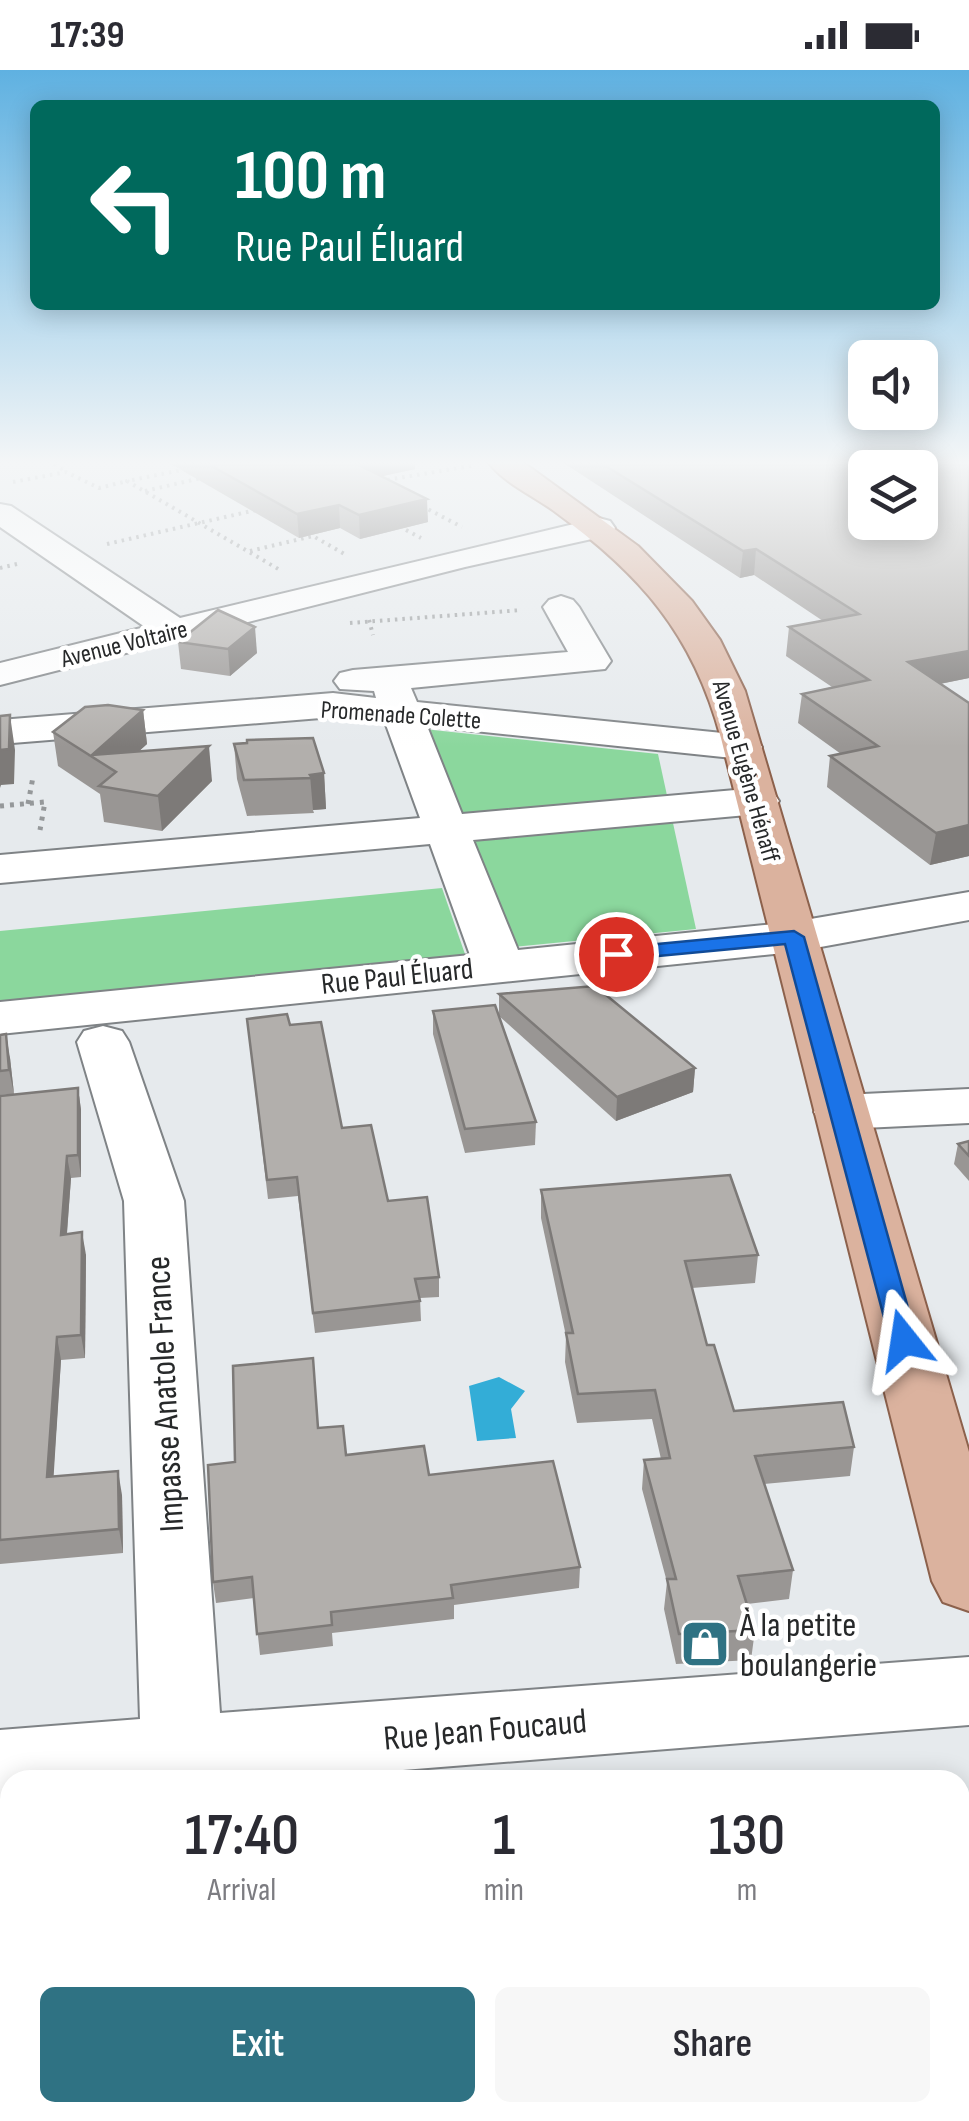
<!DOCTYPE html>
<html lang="en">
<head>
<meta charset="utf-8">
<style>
  :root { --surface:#fff; --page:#f7f7f7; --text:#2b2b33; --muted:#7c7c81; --accent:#2f7283 }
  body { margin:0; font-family:"Sofia Sans Condensed",sans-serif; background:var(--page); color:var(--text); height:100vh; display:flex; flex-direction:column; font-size:38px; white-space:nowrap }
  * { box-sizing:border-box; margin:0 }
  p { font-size:32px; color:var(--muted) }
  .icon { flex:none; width:55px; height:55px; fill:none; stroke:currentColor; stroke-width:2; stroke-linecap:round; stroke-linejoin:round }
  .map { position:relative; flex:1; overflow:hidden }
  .details { position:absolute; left:0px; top:1700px; width:970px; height:352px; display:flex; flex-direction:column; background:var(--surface); border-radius:30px 30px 0 0; box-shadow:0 5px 25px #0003 }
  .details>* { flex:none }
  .hud { position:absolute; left:30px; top:30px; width:910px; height:210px; border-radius:15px; box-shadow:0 5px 25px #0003; background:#00695c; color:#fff; overflow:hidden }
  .fabs { position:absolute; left:848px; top:270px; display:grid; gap:20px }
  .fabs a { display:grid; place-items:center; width:90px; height:90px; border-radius:15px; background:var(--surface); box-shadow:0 5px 25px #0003; font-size:50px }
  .pin { position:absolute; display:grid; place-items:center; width:85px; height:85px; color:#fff; margin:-42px; border:5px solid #fff; border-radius:50%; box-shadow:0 2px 10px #0007 }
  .me { position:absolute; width:110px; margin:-55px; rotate:345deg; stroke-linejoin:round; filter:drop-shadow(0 0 8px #0008) }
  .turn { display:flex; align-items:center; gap:35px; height:210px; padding:0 40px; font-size:45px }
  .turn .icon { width:130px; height:130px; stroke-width:2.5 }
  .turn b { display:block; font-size:70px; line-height:85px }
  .eta { display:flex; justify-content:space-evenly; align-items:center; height:170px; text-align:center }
  .eta b { font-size:60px; font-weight:600; line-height:70px }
  .primary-button { display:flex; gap:20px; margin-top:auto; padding:20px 40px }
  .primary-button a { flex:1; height:115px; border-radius:15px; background:var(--accent); color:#fff; font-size:40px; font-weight:600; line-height:115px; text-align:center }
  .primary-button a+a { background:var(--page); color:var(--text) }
  .status { display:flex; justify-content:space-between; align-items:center; height:70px; padding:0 50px; background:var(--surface); direction:ltr }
  .status svg { height:28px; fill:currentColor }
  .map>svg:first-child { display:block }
</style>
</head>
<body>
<div class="status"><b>17:39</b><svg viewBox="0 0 49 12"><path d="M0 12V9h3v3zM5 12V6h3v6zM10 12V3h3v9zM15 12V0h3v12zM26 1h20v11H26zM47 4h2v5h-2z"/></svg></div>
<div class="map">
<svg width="969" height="2051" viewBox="0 0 969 2051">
  <rect width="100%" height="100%" fill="#e6eaed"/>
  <g fill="#8bd79d">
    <polygon points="424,659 658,684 696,859 504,878"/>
    <polygon points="442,818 466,887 0,935 0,861"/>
  </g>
  <polygon fill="#33add7" points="499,1307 525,1321 511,1339 516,1368 477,1371 469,1316"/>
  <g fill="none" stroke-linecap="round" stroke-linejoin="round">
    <g stroke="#7f8386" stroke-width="4">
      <g id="minor">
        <polygon points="0,434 11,436 180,548 599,448 610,451 615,458 610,465 465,497 0,615 0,593 145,557 0,457"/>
        <polygon points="561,526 573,530 579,537 611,591 605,599 411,618 417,632 742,665 756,668 762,677 756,686 742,689 427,656 462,744 758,718 773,722 779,731 773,740 758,744 473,770 518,880 793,852 969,822 969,850 793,882 0,964 0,932 470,885 430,774 0,813 0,785 420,748 385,652 333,647 0,674 0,650 333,623 376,628 374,621 340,619 334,611 340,603 353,600 568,582 543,537 549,530"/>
        <polygon points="103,956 122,961 129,972 184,1131 220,1643 969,1587 969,1655 277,1710 10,1710 10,1731 0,1732 0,1660 140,1649 124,1131 77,972 84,961"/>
        <polygon points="969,1019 969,1053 842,1059 822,1054 814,1042 822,1030 842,1025"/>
      </g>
    </g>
    <g stroke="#8c614c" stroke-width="4">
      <path id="major" d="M487 390H520L638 476 692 531 720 570 745 621 969 1382V1541L943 1532 932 1511 721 668C693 563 640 504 554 441 534 426 500 411 487 390Z"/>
    </g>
    <g stroke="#95989a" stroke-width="4" stroke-dasharray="2.5 5" stroke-linecap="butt">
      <polyline points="48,390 65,401"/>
      <polyline points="0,391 7,390"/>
      <polyline points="186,399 127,411 280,500"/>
      <polyline points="380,411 471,396"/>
      <polyline points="13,412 66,402 99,418 127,411"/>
      <polyline points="145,421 201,408"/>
      <polyline points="422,436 462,457"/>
      <polyline points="406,460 421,468"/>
      <polyline points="107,474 256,440"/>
      <polyline points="250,481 313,466 346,485"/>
      <polyline points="0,498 17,494"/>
      <polyline points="369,550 373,565"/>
      <polyline points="350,553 522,540"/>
    </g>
    <g stroke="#95989a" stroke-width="5" stroke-dasharray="4 6" stroke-linecap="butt">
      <polyline points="28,734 33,707"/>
      <polyline points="0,736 45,732 40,760"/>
    </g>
    <use href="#minor" fill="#fff" fill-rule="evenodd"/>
    <use href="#major" fill="#dbb29e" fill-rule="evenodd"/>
  </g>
  <g fill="#999694">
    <polygon points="164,390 415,390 415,399 382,406 428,452 360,469 340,458 299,468"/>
    <polygon points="559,390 969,390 969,608 940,614 969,633 969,786 930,795 827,717 830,686 841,684 798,653 802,624 832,617 786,586 789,557 823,551 754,505 740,508"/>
    <polygon points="178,572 257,583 230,606 181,599"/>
    <polygon points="143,640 147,674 139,681 212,711 162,761 104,752 100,724 58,696 53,662"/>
    <polygon points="234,674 324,703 326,739 313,740 314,743 247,746 237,709"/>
    <polygon points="499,924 695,998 693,1022 616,1051 499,946"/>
    <polygon points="433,941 536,1052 535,1075 465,1083 433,964"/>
    <polygon points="290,955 342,1058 388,1131 439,1207 439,1227 420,1228 421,1251 315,1263 298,1126 268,1129 249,968"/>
    <polygon points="0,965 10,988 14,1024 0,1025"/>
    <polygon points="78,1018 81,1040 81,1107 71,1108 67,1164 86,1185 85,1288 61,1290 53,1407 122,1425 123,1483 0,1494 0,1026"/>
    <polygon points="969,1071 969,1111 954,1094 958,1074"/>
    <polygon points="541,1120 758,1185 755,1213 692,1218 707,1275 734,1341 854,1377 850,1406 764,1414 793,1500 789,1529 747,1534 755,1560 751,1590 676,1594 664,1539 667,1512 642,1419 644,1390 661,1389 652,1349 577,1353 565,1292 566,1266 541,1148"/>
    <polygon points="318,1358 346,1385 429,1405 580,1497 579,1518 454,1535 454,1549 332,1563 333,1576 260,1585 254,1528 216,1533 213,1512 235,1392"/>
    <polygon points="10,1810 10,2018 0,2020 0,1812"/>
  </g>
  <g fill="#7d7a78">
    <polygon points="356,390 415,390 415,399 352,413 351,391"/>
    <polygon points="427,429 428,452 360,469 359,445"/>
    <polygon points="339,435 340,458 299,468 297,444"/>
    <polygon points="756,479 754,505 740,508 743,481"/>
    <polygon points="255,557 257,583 230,606 228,579"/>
    <polygon points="969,581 969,608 904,621 908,592"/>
    <polygon points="143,640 147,674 116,702 92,685"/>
    <polygon points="10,645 15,680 14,714 1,715 1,718 0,715 0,680"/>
    <polygon points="209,676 212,711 162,761 158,726"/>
    <polygon points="324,703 326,739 313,740 310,705"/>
    <polygon points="969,755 969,786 930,795 936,763"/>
    <polygon points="6,964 10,988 14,1024 9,1000"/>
    <polygon points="695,998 693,1022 616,1051 617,1027"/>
    <polygon points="78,1018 81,1040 81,1107 78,1085"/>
    <polygon points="67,1086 71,1108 65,1187 61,1165"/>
    <polygon points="82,1162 86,1185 85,1288 81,1265"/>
    <polygon points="57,1267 61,1290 52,1431 47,1407"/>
    <polygon points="118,1401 122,1425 123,1483 119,1459"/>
  </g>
  <g fill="#b2afac" stroke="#7d7a78" stroke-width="2.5" fill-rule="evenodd">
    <polygon points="201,390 356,390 351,391 427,429 359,445 339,435 297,444"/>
    <path d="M596 390H969V581L908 592 969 633V755L936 763 830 686 878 676 802 624 869 610 789 557 859 544 756 479 743 481ZM865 398H920V452H865Z"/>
    <polygon points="218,540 255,557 228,579 178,572"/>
    <polygon points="108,635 143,640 92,685 209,676 158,726 99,716 116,702 53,662 85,637"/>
    <polygon points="10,645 9,679 0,680 0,646"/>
    <polygon points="313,668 324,703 310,705 312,708 244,710 234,674 247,673 247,670"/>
    <polygon points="595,916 695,998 617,1027 499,924"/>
    <polygon points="495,935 536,1052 465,1059 433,941"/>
    <polygon points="287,944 290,955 321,952 342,1058 371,1055 388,1131 427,1127 439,1207 415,1209 420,1231 313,1243 297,1107 267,1110 247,949"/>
    <polygon points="6,964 9,1000 0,1001 0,965"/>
    <polygon points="78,1018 78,1085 67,1086 61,1165 82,1162 81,1265 57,1267 47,1407 118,1401 119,1459 0,1470 0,1026"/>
    <polygon points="969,1071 969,1086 958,1074"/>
    <polygon points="730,1105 758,1185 685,1191 707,1275 714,1275 734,1341 843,1332 854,1377 755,1386 793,1500 738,1506 755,1560 679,1564 667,1509 676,1509 644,1390 670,1388 655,1320 578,1324 566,1263 573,1263 541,1120"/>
    <polygon points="313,1288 318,1358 343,1356 346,1385 424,1376 429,1405 553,1391 580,1497 451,1515 453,1528 331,1542 332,1555 257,1564 252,1507 213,1512 208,1395 235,1392 233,1296"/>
    <polygon points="10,1810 10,1976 0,1977 0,1812"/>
    <polygon points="118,2042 465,2042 466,2051 118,2051"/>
  </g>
  <linearGradient id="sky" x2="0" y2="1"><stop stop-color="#5fb1e1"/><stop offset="0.58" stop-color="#f4f6f7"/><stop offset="1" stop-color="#f4f6f7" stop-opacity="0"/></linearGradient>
  <rect width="969" height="677" fill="url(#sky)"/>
  <polygon fill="#1a73e8" stroke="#114b97" stroke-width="2.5" points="794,861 804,867 917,1270 913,1276 894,1276 890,1270 785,874 616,890 606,884 616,878"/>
  <defs>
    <g id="shop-square" transform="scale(2.5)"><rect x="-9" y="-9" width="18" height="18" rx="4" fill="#2f7283" stroke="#fff"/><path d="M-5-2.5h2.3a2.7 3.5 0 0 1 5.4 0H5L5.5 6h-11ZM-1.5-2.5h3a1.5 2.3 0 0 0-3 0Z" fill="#fff"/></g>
  </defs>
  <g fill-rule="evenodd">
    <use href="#shop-square" x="705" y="1574"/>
  </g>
  <g text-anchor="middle" stroke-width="9" stroke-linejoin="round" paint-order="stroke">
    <g font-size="25" fill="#27292a" stroke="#fff">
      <text transform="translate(124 573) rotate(-14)" y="9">Avenue Voltaire</text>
      <text transform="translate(401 644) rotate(4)" y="9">Promenade Colette</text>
      <text transform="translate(747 701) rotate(74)" y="9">Avenue Eugène Hénaff</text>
    </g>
    <g font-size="30" fill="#27292a" stroke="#fff">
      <text transform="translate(397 906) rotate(-6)" y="10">Rue Paul Éluard</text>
    </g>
    <g font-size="35" fill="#27292a" stroke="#fff">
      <text transform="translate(164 1324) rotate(-93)" y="12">Impasse Anatole France</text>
      <text transform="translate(485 1659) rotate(-5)" y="12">Rue Jean Foucaud</text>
    </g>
    <g font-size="35" fill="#27292a" stroke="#fff" text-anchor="start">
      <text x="740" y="1566">À la petite<tspan x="740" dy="40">boulangerie</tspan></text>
    </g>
  </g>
</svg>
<div class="fabs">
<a><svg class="icon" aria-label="sound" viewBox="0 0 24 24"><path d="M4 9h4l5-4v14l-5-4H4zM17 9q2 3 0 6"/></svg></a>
<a><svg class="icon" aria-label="layers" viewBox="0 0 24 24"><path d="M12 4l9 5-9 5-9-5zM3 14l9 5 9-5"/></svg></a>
</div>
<div class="pin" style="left:616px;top:884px;background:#d93025"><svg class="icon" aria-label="arrive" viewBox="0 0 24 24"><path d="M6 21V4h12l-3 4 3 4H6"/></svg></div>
<svg class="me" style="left:904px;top:1270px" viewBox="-20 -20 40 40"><path d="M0-17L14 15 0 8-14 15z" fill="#1a73e8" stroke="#fff" stroke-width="4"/></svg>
<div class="hud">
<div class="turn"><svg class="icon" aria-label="left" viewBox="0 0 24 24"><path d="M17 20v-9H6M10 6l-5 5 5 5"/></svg><div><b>100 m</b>Rue Paul Éluard</div></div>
</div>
<section class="details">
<div class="eta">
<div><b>17:40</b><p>Arrival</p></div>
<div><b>1</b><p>min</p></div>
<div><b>130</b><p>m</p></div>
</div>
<div class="primary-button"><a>Exit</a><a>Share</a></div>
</section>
</div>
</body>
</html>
